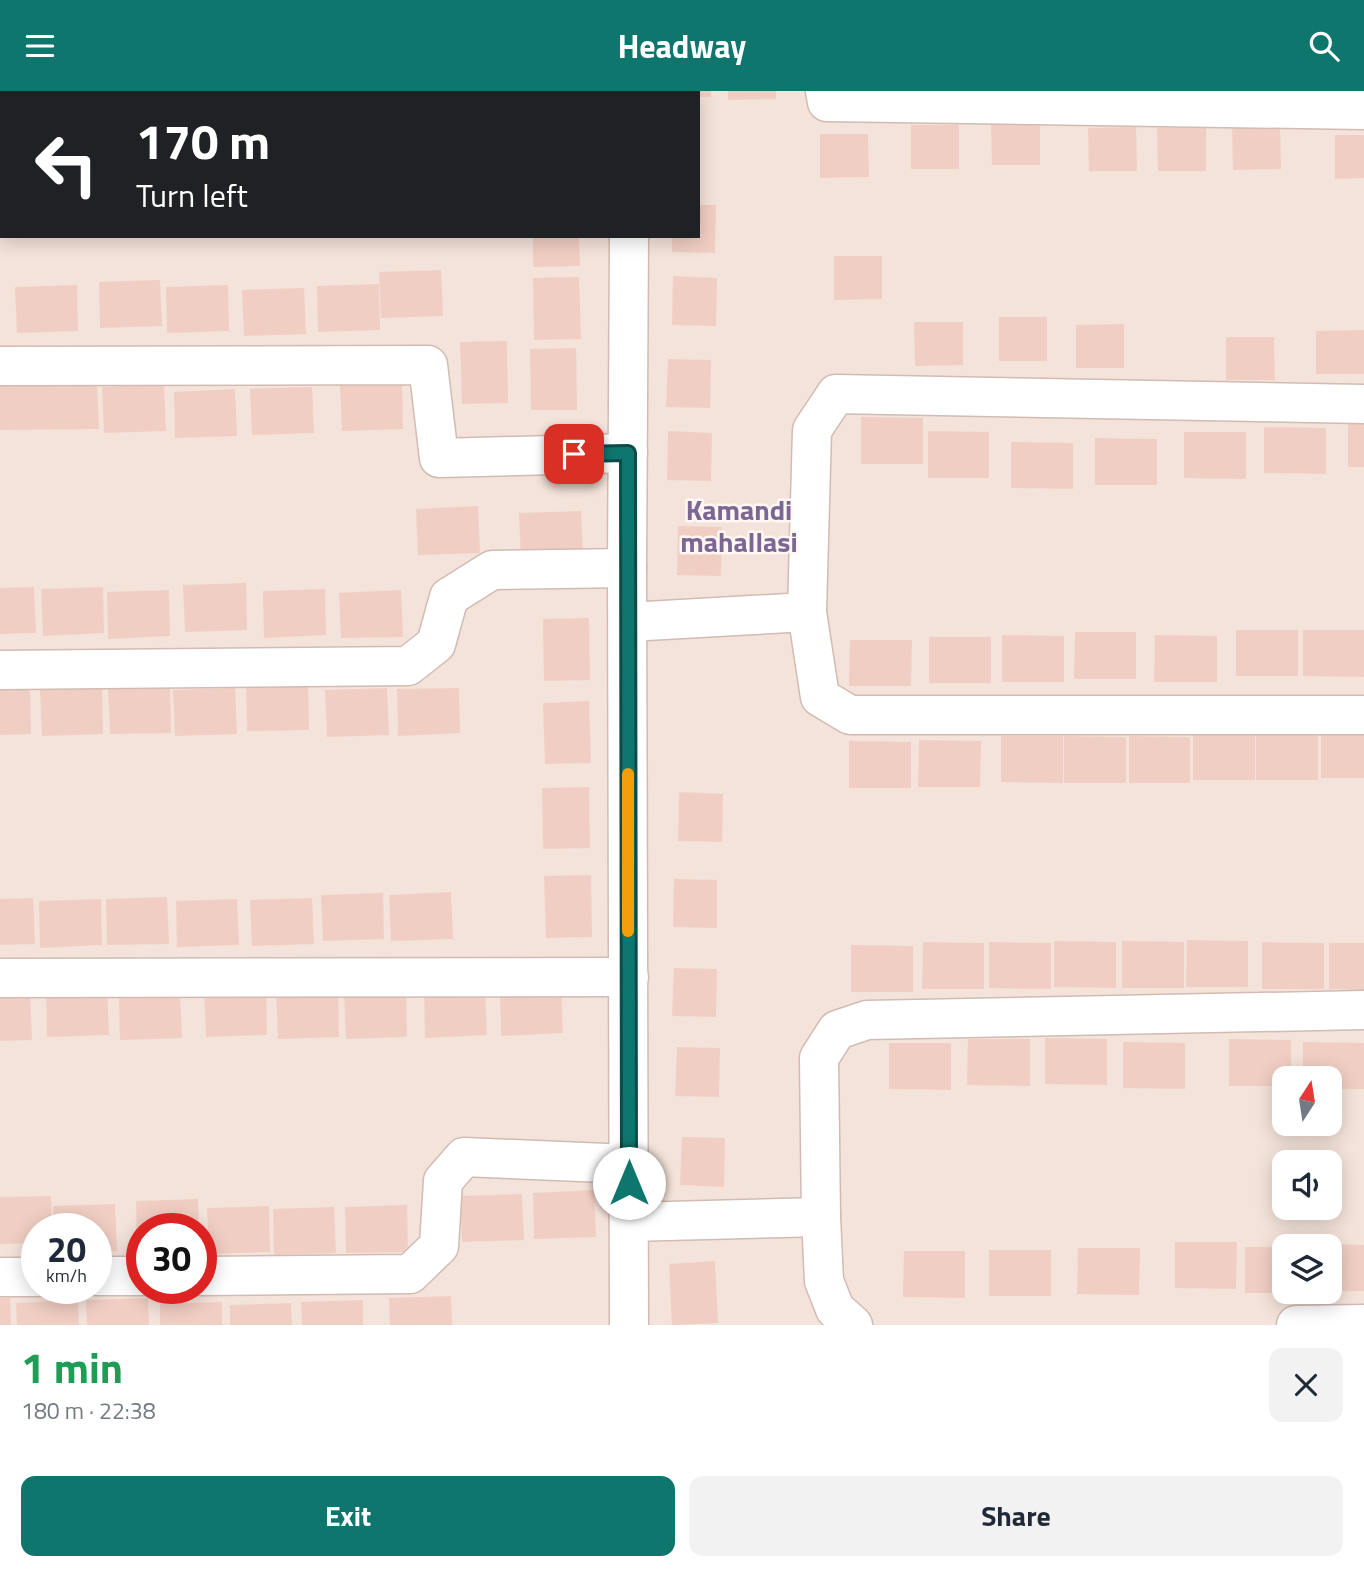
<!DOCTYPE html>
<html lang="en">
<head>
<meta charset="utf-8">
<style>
  :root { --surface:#fff; --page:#f2f2f3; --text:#1f2937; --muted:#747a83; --accent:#0f766e }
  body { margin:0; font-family:"Titillium Web",sans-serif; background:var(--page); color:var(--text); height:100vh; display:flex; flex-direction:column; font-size:26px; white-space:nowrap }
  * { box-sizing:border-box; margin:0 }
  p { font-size:23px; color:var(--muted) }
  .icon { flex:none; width:38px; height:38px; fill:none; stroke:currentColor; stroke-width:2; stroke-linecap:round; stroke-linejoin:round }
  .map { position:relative; height:1234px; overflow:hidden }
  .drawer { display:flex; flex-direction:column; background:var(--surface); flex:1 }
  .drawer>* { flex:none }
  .hud { position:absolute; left:0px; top:0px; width:700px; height:147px; box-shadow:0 4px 18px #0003; background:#202124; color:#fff; overflow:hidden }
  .needle { width:46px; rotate:12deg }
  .controls { position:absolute; left:1272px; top:975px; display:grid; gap:14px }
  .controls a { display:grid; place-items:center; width:70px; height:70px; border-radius:14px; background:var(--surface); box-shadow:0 4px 18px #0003; font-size:35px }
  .speed { position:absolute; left:21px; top:1122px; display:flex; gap:14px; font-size:35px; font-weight:700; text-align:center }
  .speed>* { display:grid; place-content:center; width:91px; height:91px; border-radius:50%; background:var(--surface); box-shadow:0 4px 18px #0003; line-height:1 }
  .speed small { font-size:18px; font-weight:400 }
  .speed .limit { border:10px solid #d22; background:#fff; color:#111 }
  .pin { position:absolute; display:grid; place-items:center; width:60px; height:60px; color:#fff; margin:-30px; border-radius:14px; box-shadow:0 4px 10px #0006 }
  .me { position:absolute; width:77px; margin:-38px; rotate:0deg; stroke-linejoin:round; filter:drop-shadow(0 0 5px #0008) }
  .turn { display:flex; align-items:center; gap:24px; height:147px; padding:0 21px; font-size:32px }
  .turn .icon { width:91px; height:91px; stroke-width:2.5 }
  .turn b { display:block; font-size:49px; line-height:60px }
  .round { display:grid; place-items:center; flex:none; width:74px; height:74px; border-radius:14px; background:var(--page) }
  .overview { display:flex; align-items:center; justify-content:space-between; height:119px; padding:0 21px }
  h1 { font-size:42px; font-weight:700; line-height:52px; color:#1e9e55 }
  .cta { display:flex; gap:14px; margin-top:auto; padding:14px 21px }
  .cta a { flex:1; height:80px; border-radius:14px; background:var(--accent); color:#fff; font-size:28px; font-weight:700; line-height:80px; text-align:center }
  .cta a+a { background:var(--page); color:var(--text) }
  header { display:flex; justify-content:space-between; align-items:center; height:91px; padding:0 21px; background:var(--accent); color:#fff; font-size:32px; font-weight:700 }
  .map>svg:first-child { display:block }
</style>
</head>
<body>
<header><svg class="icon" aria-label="menu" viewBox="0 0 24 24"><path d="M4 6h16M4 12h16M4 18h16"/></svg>Headway<svg class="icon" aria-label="search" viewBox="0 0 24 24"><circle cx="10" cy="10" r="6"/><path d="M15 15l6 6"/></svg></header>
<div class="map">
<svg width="1364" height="1234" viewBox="0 0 1364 1234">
  <rect width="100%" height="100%" fill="#fcf3eb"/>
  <path fill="#f4e3da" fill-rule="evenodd" d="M0 0H1364V1234H0ZM2 2H698V145H2ZM1284 987H1330V1032H1284ZM1284 1071H1330V1116H1284ZM37 1138H96V1197H37ZM142 1138H201V1197H142ZM1284 1155H1330V1200H1284Z"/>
  <g fill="#f1cec3">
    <rect x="698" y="0" width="13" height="6"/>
    <polygon points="728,0 776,0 776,8 728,9"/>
    <polygon points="991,30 1040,30 1040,74 992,74"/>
    <rect x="911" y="34" width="48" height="44"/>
    <polygon points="1232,35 1280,35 1281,78 1233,79"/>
    <polygon points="1136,36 1137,80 1089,80 1088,37"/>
    <polygon points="1157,37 1206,37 1206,80 1158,80"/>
    <polygon points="820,43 868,43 869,86 820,87"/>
    <polygon points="1335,44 1364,44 1364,87 1335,88"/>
    <polygon points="698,114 716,114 715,162 672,161 672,145 698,145"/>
    <polygon points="533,145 579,145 580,175 533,176"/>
    <polygon points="834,165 882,165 882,208 834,209"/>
    <polygon points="441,179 443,225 381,227 379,181"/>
    <polygon points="673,185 717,187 716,235 672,234"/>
    <polygon points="579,186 581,248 534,249 533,187"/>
    <polygon points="160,189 162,235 100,237 99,191"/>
    <polygon points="379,193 380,239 318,241 317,195"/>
    <polygon points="77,194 78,240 17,242 15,196"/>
    <polygon points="228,194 229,240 167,242 166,196"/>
    <polygon points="304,197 306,243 244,245 242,199"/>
    <rect x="999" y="226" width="48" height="44"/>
    <polygon points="914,231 963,231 963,274 915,275"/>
    <polygon points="1124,233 1124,277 1076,277 1076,234"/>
    <polygon points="1364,239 1364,283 1316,283 1316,240"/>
    <polygon points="1226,246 1274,246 1275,289 1226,289"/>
    <polygon points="507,250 508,312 462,313 460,251"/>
    <polygon points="576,257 577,319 531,319 530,258"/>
    <polygon points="668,268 711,269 710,317 666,316"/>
    <polygon points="97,291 99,338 0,339 0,293"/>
    <polygon points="402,292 403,338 342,340 340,294"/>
    <polygon points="164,293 166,340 104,342 102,296"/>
    <polygon points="312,296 314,342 252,344 250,298"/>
    <polygon points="235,298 237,345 175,347 174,301"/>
    <polygon points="861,326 923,327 923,373 861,373"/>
    <rect x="1348" y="330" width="16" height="46"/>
    <polygon points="1264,336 1326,337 1326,383 1264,382"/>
    <polygon points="668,340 712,342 711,390 667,389"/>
    <polygon points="928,340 989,341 989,387 928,387"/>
    <polygon points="1184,341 1246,341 1246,388 1184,387"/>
    <polygon points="1095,347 1157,348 1157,394 1095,394"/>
    <polygon points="1011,351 1073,352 1073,398 1011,397"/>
    <polygon points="478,415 480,462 418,464 416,418"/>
    <polygon points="581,420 583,466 521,469 519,422"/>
    <polygon points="678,435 722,436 721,485 677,484"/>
    <polygon points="246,492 247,539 185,541 183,494"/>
    <polygon points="34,496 36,542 0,543 0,497"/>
    <polygon points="103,496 104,542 43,545 41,498"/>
    <polygon points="325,498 326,544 264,547 263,500"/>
    <polygon points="169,499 170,545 108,548 107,501"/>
    <polygon points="401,499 403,546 341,547 339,502"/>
    <polygon points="589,527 590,589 544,590 543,528"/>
    <rect x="1236" y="539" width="62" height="46"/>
    <polygon points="1303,539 1364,539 1364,586 1303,585"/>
    <polygon points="1075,541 1136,541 1136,588 1074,588"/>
    <polygon points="1002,544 1064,545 1064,591 1002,591"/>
    <polygon points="1155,544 1217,545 1217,591 1154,591"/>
    <rect x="929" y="546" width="62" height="46"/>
    <polygon points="850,549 912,549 911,595 849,595"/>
    <polygon points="308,592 309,639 247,640 246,594"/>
    <polygon points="170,595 171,642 110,643 108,597"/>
    <polygon points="0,597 30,597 31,643 0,644"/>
    <polygon points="102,597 103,643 42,645 40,599"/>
    <polygon points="235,597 237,643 175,645 173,599"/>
    <polygon points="387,597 389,644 327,646 325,599"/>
    <polygon points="459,597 460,642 398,645 397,598"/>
    <polygon points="589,610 591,672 545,673 543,612"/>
    <rect x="1321" y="641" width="43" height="46"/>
    <polygon points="1256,642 1318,643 1318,689 1256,689"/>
    <rect x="1193" y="643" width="62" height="46"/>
    <polygon points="1001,645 1063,645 1063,692 1001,691"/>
    <polygon points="1064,645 1126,646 1126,692 1064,692"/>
    <polygon points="1129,645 1190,646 1190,692 1129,692"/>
    <polygon points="919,649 981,650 980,696 918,696"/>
    <polygon points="849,650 911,651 911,697 849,697"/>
    <polygon points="589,696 590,757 543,758 542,697"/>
    <polygon points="679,701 723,703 722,751 678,750"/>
    <polygon points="591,784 592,846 546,847 544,785"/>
    <polygon points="674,788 717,789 717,837 673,836"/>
    <polygon points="451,801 453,848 391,850 389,804"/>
    <polygon points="383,802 384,848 323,850 321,804"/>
    <polygon points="167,806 169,853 107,854 106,808"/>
    <polygon points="33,807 35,853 0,854 0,808"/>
    <polygon points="312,807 314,853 252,855 250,809"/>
    <polygon points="101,808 102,854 40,857 39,810"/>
    <polygon points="237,808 239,854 177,856 176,810"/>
    <polygon points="1187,849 1248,850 1248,896 1186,896"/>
    <polygon points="1054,850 1116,851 1116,897 1054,896"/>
    <polygon points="1122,850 1184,851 1184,897 1122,897"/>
    <polygon points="923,851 984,852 984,898 922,898"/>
    <polygon points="989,851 1051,852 1051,898 989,897"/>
    <polygon points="1262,851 1324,852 1324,898 1262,898"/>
    <polygon points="1329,852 1364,852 1364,899 1329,898"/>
    <polygon points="851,854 913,855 913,901 851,901"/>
    <polygon points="674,877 717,878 716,926 672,925"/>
    <polygon points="561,896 563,942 501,945 500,898"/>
    <polygon points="107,898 109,944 47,946 46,900"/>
    <polygon points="266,898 267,944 206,946 204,900"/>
    <polygon points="485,898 487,944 425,947 424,900"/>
    <polygon points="406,899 407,946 346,948 344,902"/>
    <polygon points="338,900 339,946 278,948 276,901"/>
    <polygon points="180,901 182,947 120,949 119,903"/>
    <polygon points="30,903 32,949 0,950 0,904"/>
    <polygon points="1045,947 1107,948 1107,994 1045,993"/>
    <polygon points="968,948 1030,948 1030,995 967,994"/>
    <polygon points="1229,948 1291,949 1291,987 1284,987 1284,995 1229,995"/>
    <polygon points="1123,951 1185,952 1185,998 1123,997"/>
    <polygon points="1303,951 1364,952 1364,998 1330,998 1330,987 1303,987"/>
    <polygon points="889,952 951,952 951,999 889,998"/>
    <polygon points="677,956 720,957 719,1006 675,1005"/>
    <polygon points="682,1046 725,1047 724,1096 680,1094"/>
    <polygon points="594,1099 596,1146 534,1148 533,1102"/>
    <polygon points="522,1103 524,1149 462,1151 460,1105"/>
    <polygon points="51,1105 52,1138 37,1138 37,1152 0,1153 0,1106"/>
    <polygon points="198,1108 199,1138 142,1138 142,1156 137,1156 136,1110"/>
    <polygon points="115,1113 117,1160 96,1160 96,1138 54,1138 53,1115"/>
    <polygon points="407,1114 408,1161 346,1162 345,1116"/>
    <polygon points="269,1115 270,1161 209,1163 207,1117"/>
    <polygon points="334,1116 336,1162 274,1164 273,1118"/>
    <polygon points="1175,1151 1237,1151 1236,1198 1175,1197"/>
    <polygon points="1330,1153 1364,1154 1364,1200 1330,1200"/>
    <rect x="1245" y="1156" width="39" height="46"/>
    <polygon points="1078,1157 1140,1157 1139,1204 1077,1203"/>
    <rect x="989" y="1159" width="62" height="46"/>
    <polygon points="904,1160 965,1160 965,1207 903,1206"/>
    <polygon points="715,1170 718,1232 672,1234 669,1173"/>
    <polygon points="451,1205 452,1234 390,1234 389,1207"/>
    <polygon points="0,1207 10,1207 11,1234 0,1234"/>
    <polygon points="148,1207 149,1234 87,1234 86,1209"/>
    <polygon points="78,1209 79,1234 17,1234 16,1212"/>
    <polygon points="363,1209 363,1234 302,1234 301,1211"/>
    <polygon points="222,1211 222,1234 160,1234 160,1213"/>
    <polygon points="291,1212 292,1234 230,1234 230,1214"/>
  </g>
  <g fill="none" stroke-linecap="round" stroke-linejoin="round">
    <g stroke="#d2bbb3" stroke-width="41">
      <g id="minor">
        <polyline points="825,0 827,11 1364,19"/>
        <polyline points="629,2 629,0"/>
        <polyline points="629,145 627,477 629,1234"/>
        <polyline points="0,275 428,274 439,367 628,362"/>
        <polyline points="1364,313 836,303 812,339 807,521 820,606 850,624 1364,624"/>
        <polyline points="628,531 807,521"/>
        <polyline points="0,579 408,575 436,553 449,506 492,479 627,477"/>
        <polyline points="0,887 629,886"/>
        <polyline points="629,1131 821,1126"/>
        <polyline points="96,1185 142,1185"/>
        <polyline points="201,1185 410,1183 439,1155 443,1090 464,1066 629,1073"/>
        <polyline points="0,1186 37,1186"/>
        <polyline points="853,1234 835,1218 824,1190 821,1126 819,967 837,939 867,929 1364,919"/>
        <polyline points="1296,1234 1364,1233"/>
      </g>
    </g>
    <use href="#minor" stroke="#fff" stroke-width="38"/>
  </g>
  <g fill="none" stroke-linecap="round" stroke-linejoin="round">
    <g stroke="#0a4d48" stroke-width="18">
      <polyline id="route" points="574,363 628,362 629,1092"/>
    </g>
    <use href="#route" stroke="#0f766e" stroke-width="12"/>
    <polyline stroke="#f59e0b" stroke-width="12" points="628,683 628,840"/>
  </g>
  <g text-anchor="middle" stroke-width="5" stroke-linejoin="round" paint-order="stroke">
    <g font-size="28" font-weight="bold" fill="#7c6693" stroke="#fff7f2">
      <text x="739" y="429">Kamandi<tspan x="739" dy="32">mahallasi</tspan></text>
    </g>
  </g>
</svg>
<div class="controls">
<a><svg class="needle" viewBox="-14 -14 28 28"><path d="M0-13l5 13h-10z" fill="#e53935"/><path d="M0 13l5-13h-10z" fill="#747a83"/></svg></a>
<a><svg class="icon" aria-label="sound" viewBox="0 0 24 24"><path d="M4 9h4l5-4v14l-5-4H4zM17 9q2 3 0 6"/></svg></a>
<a><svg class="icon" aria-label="layers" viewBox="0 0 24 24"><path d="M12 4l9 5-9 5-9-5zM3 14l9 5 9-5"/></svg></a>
</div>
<div class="speed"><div>20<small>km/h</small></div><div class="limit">30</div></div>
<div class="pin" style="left:574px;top:363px;background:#d93025"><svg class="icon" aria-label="arrive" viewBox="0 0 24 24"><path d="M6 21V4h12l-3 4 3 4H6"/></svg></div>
<svg class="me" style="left:629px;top:1092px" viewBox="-20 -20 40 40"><circle r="19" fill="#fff"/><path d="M0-13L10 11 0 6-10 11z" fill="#0f766e"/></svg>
<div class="hud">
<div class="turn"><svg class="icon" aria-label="left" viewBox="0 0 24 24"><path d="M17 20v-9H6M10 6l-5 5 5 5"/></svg><div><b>170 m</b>Turn left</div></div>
</div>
</div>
<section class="drawer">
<div class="overview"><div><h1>1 min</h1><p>180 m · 22:38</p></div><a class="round"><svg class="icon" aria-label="close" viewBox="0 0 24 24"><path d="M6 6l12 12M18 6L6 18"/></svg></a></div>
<div class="cta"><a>Exit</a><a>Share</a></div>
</section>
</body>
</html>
